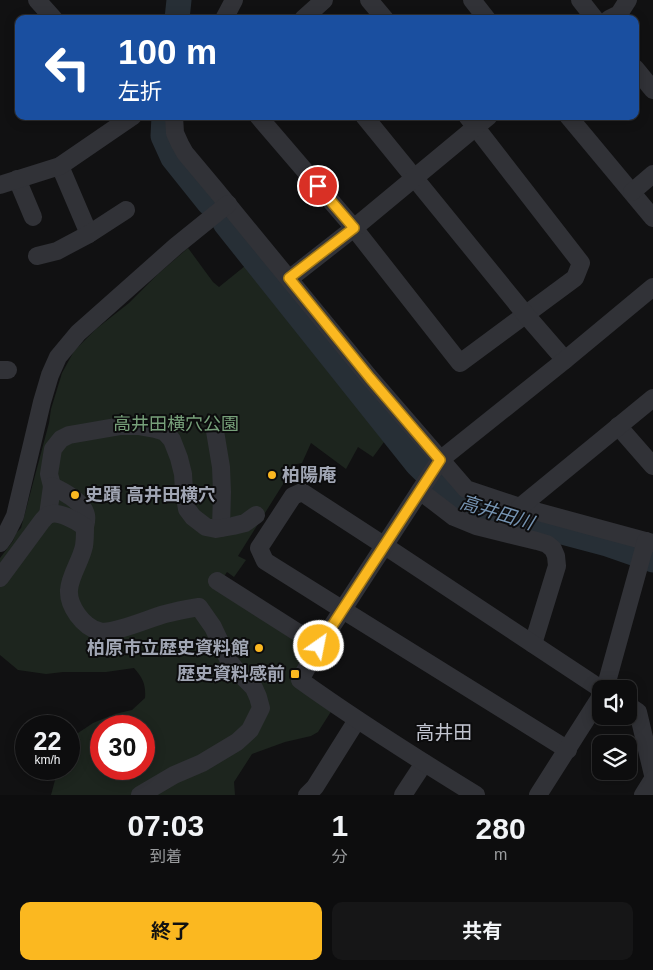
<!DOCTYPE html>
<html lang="ja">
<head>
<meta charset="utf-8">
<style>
  :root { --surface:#0d0d0e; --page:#161617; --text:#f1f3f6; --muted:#9a9c9e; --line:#2d2d2e; --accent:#fbb820 }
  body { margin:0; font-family:Helvetica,"Noto Sans JP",sans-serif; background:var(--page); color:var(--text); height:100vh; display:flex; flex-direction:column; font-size:19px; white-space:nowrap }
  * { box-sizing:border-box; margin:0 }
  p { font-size:16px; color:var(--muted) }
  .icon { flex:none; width:28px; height:28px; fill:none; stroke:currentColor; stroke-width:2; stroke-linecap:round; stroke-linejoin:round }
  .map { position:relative; height:795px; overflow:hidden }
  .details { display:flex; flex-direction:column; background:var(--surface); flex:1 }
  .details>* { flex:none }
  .banner { position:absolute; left:15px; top:15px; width:624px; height:105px; border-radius:10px; box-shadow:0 2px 12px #0003,0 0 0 1px var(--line); background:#1a4fa0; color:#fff; overflow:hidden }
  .buttons { position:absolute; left:592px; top:680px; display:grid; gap:10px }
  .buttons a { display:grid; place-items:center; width:45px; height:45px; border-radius:10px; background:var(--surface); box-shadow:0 2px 12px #0003,0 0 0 1px var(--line); font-size:25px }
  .speed { position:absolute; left:15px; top:715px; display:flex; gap:10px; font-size:25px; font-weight:700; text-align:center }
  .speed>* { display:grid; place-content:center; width:65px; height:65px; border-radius:50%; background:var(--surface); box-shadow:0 2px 12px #0003,0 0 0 1px var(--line); line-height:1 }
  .speed small { font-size:12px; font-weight:400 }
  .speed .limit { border:8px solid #d22; background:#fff; color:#111 }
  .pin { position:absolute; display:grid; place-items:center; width:42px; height:42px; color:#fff; margin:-21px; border:2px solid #fff; border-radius:50%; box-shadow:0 1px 5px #0007 }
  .me { position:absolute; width:55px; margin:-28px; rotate:33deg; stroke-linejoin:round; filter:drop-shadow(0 0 4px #0008) }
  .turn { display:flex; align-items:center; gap:18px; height:105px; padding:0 20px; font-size:22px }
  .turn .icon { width:65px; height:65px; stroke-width:2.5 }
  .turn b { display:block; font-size:35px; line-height:42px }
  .eta { display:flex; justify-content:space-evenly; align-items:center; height:85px; text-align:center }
  .eta b { font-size:30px; font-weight:700; line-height:35px }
  .cta { display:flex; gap:10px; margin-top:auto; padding:10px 20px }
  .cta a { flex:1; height:58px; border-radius:10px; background:var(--accent); color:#111; font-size:20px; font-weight:700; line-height:58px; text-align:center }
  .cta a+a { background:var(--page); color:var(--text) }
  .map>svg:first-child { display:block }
</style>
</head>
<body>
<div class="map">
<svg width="653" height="795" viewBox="0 0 653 795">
  <rect width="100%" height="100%" fill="#111112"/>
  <path fill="#1d251e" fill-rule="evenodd" d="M188 248 213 282 219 287 245 266 258 281 274 302 300 333 316 349 343 388 387 438 373 457 358 447 346 469 311 443 302 463 292 465 285 481 238 556 246 560 234 577 227 572 219 584 308 646 296 671 290 678 313 694 332 710 318 732 311 736 285 742 252 754 234 782 235 795H51L58 769H69V741L72 737 93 723 115 714 132 710 145 698C146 685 143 678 134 668L106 672H63L46 674 18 670 0 655V558L13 541 16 533 21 528 49 423 51 409 62 373 74 351 96 329 129 303 158 274ZM101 726H144V769H101Z"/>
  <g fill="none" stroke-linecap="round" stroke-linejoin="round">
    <g stroke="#272f36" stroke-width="25">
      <polyline points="177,19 179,0"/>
      <polyline points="164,116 163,136 173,158 209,203"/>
      <polyline points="225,223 417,464 453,499 528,523 607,544 653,560"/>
    </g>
    <g stroke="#313237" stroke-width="18">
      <polyline points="37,0 54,19"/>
      <polyline points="369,0 385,19"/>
      <polyline points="472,0 487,19"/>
      <polyline points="580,0 595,19"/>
      <polyline points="224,19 234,0"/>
      <polyline points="303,19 324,0"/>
      <polyline points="609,19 619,14 628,0"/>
      <polyline points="635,68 653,90"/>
      <polyline points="174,116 175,133 180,144 185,153 216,190 370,378 466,489 520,507 653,543"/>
      <polyline points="258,116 354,228 460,363 575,278 581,263 467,116"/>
      <polyline points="364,116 526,315 565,360"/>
      <polyline points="568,116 653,218"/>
      <polyline points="60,166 89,234"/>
      <polyline points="17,179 33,217"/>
      <polyline points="0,185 60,166 133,116"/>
      <polyline points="632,192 653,174"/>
      <polyline points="37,256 57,251 89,234 126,210"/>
      <polyline points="289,279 354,228 489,116"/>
      <polyline points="0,370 8,370"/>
      <polyline points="618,426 653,466"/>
      <polyline points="215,431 221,467 222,492 221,528"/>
      <polyline points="52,486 49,474 53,449 61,439 69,435 121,426 138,426 155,429 165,432 172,440 179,458 183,474 184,491 187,509 193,517 206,527 216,529 233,526 245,523 256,515"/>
      <polyline points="420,491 454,517 476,526 537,541 547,544 553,549 556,556 557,566 533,644"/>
      <polyline points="520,507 653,398"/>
      <path d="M48 515 52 486C63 491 83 502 86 515 87 519 86 523 85 527"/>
      <polyline points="0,543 5,536 15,516 42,402 50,375 58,357 78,333 176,246 228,204"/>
      <path d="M0 578 42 521C44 519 45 517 48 515 58 510 77 521 85 527 85 534 85 540 84 546 81 561 70 575 69 590 68 606 83 627 99 631 112 635 150 618 165 614 176 611 187 609 199 607L213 627 229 661 236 670 254 688 258 697 261 708 250 730 237 742 202 763 174 775 140 795"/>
      <polyline points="217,581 319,646"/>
      <polyline points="605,689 646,541"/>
      <polyline points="629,706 638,712 653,775"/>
      <polyline points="568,750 343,610 265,561 259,548 293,496 302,492 385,546 601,689"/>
      <polyline points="307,795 315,787 357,720"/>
      <polyline points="403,795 424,763"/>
      <path d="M476 795C416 758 357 721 300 680L319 646 440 460 565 360 653 287"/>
      <polyline points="538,795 601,696"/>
      <polyline points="643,795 653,779"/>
    </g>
  </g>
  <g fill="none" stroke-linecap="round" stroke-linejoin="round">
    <g stroke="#a37815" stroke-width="12">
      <polyline id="route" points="318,186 354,228 289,278 370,378 440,460 319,646"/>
    </g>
    <use href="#route" stroke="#fbb820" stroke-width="9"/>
  </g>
  <g fill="#fbb820" stroke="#0c0c0d" stroke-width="2">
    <circle cx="272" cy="475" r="5"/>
    <circle cx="75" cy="495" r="5"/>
    <circle cx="259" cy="648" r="5"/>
    <rect x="290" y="669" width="10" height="10" rx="2.5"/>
  </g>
  <g text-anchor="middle" stroke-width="4" stroke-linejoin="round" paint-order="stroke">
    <g font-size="18" fill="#77a07a" stroke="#0c0c0d">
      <text x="176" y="430">高井田横穴公園</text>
    </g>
    <g font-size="18" font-weight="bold" fill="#a1a6b4" stroke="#0c0c0d" text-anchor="start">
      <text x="282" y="481">柏陽庵</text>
      <text x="85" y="501">史蹟 高井田横穴</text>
      <text x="249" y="654" text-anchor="end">柏原市立歴史資料館</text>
      <text x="285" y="680" text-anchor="end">歴史資料感前</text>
    </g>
    <g font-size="19" font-style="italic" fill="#7593b1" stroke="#0c0c0d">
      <text transform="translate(497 512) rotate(17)" y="7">高井田川</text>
    </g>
    <g font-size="19" fill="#c2c5d0" stroke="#0c0c0d">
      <text x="444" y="739">高井田</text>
    </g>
  </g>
</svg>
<div class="buttons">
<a><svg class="icon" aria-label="sound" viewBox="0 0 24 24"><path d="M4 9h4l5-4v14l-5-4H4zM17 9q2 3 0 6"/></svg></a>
<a><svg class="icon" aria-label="layers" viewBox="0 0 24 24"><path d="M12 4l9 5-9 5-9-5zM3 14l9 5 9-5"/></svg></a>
</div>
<div class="speed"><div>22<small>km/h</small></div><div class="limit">30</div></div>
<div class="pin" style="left:318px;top:186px;background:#d93025"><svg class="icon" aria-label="arrive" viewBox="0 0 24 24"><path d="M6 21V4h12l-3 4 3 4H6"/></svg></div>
<svg class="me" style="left:319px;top:646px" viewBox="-20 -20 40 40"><circle r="17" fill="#fbb820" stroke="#fff" stroke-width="3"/><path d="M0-11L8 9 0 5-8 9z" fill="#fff"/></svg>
<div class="banner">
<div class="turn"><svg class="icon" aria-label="left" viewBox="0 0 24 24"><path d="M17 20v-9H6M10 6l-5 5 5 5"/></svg><div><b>100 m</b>左折</div></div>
</div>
</div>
<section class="details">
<div class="eta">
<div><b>07:03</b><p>到着</p></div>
<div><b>1</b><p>分</p></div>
<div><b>280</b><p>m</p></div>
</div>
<div class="cta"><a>終了</a><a>共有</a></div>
</section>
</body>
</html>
